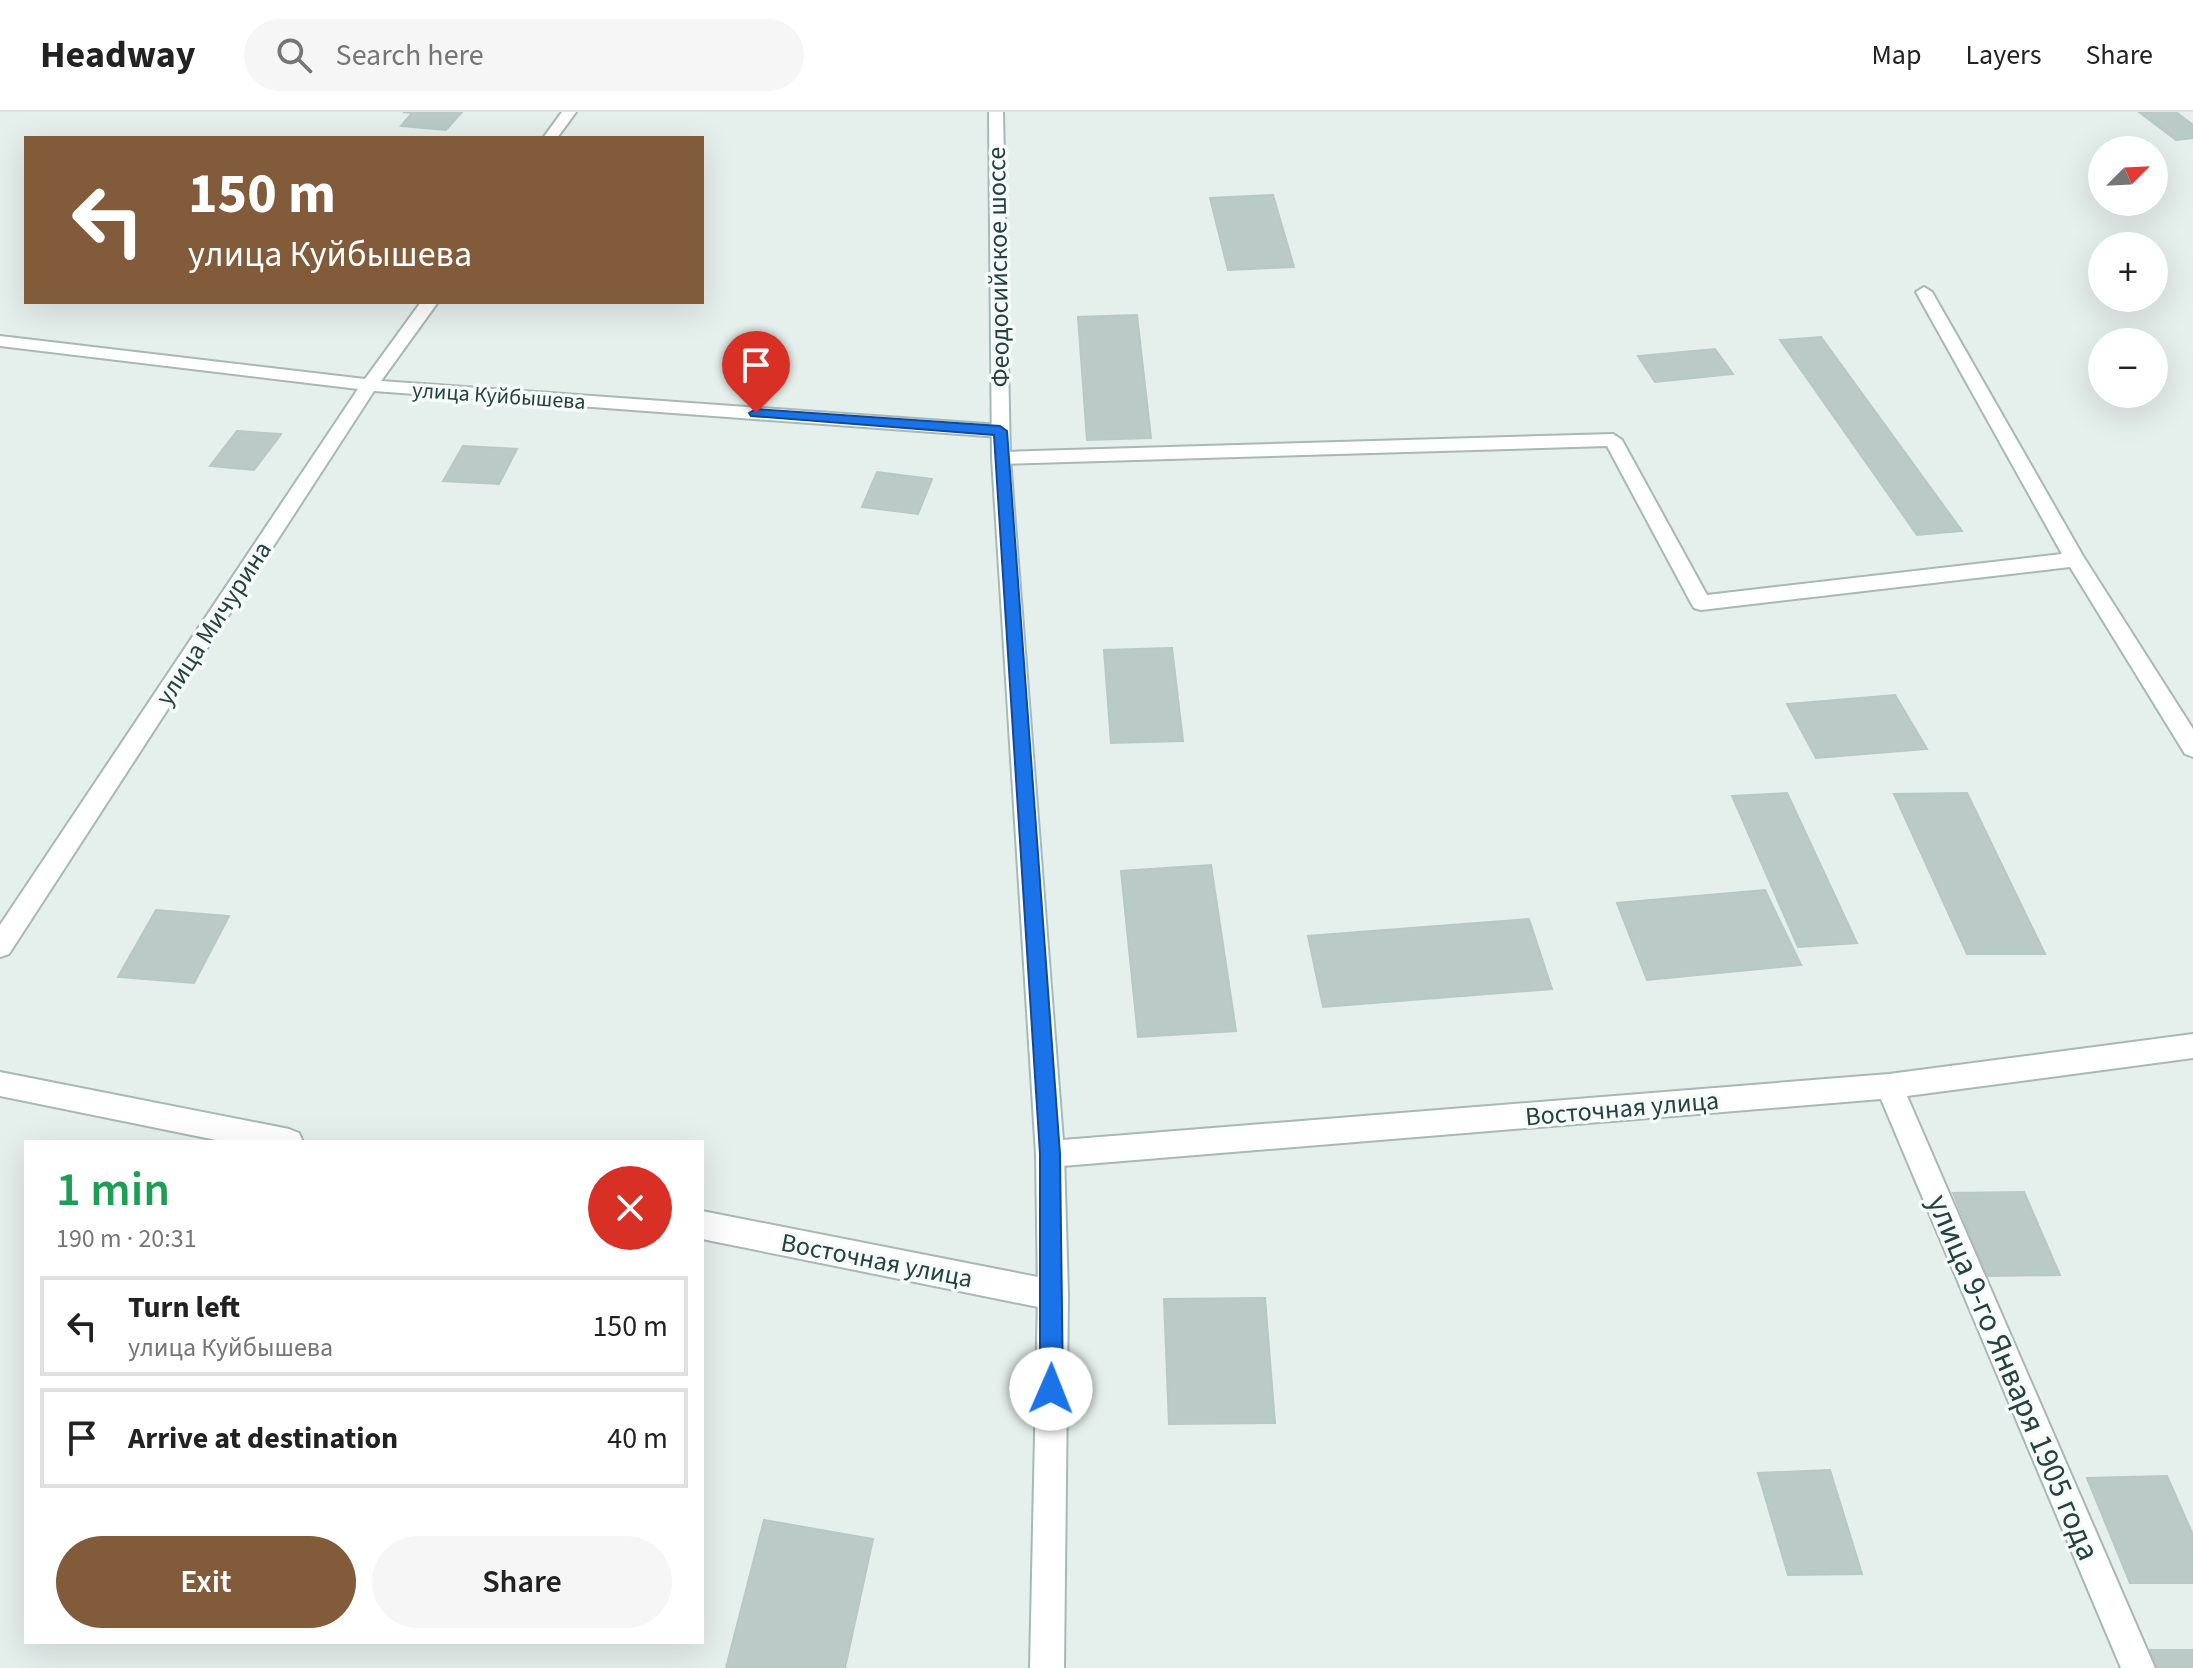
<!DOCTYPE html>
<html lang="en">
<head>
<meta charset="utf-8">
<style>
  :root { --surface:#fff; --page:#f6f6f6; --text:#222; --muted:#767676; --line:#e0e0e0; --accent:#825b3b }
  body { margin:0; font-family:"Source Sans 3",sans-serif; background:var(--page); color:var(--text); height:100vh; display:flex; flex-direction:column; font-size:30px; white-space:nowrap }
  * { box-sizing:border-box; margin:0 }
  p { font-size:26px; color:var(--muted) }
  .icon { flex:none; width:44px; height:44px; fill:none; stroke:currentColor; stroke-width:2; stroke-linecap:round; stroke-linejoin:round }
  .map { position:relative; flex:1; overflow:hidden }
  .panel { position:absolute; left:24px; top:1028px; width:680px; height:504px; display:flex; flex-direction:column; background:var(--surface); border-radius:0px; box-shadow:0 8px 32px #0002 }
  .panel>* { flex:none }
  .hud { position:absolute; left:24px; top:24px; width:680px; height:168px; border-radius:0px; box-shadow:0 8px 32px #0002; background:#825b3b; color:#fff; overflow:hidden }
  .needle { width:52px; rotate:66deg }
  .controls { position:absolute; left:2088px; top:24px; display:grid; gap:16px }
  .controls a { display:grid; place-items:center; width:80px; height:80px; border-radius:50%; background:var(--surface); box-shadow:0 8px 32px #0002; font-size:40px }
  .pin { position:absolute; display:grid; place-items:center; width:68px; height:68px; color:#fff; margin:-82px -34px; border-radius:50% 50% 50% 0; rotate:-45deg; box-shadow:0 0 8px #0007 }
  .pin .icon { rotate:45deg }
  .me { position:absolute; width:88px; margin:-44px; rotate:1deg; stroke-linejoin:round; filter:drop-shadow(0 0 6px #0008) }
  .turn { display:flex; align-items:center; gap:28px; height:168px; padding:0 32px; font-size:36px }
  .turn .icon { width:104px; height:104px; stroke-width:2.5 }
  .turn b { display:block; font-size:56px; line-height:68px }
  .round { display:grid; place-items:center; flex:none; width:84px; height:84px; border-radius:42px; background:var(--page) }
  .head { display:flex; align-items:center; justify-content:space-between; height:136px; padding:0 32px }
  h1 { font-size:48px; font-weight:600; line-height:60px; color:#1e9e55 }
  .button { display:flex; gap:16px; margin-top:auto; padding:16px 32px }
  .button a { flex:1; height:92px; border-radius:48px; background:var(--accent); color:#fff; font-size:32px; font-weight:600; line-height:92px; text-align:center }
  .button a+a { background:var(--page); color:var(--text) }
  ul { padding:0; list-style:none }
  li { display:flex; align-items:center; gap:24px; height:100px; margin:0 16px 12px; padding:0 16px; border:4px solid var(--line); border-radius:0px }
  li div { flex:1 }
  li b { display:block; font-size:30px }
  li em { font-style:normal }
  header { display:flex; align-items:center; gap:48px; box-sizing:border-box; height:112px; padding:0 40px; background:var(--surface); border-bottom:2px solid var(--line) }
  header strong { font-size:38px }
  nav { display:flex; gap:44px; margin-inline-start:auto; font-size:28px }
  .search { width:560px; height:72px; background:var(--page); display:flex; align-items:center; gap:20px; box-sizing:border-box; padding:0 28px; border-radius:44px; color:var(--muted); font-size:30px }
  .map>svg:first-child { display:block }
</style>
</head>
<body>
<header>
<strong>Headway</strong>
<div class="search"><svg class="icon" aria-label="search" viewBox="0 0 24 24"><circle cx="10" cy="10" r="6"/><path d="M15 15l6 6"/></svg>Search here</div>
<nav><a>Map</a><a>Layers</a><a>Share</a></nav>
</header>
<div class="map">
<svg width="2193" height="1556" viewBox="0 0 2193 1556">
  <rect width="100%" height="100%" fill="#e5efec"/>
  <g fill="#bacac6" stroke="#b7c9c5" stroke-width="2">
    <polygon points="462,0 446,18 401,14 412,1 403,0"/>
    <polygon points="2139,0 2176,0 2193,13 2193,26 2176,28"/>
    <polygon points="1273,83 1294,155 1228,158 1210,86"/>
    <polygon points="1137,203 1151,326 1087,328 1078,205"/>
    <polygon points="1821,225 1962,419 1917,423 1780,228"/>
    <polygon points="1715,237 1733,262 1655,270 1638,244"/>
    <polygon points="237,319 281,322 254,358 210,354"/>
    <polygon points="463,334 517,337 499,372 443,369"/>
    <polygon points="877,360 932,367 918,402 862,395"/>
    <polygon points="1172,536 1183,629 1111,631 1104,538"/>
    <polygon points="1895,583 1927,637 1816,646 1787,592"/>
    <polygon points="1787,681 1857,831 1798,835 1732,684"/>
    <polygon points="1967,681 2045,842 1967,842 1894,682"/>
    <polygon points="1211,753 1236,919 1138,925 1121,759"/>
    <polygon points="1765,778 1801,853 1647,868 1617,791"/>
    <polygon points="156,798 229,804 194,871 118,865"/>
    <polygon points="1529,807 1552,877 1323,895 1308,824"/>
    <polygon points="2024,1080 2060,1163 1987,1164 1953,1081"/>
    <polygon points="1265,1186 1275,1311 1169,1312 1164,1187"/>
    <polygon points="1830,1358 1862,1462 1788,1463 1758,1361"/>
    <polygon points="2167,1364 2193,1423 2193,1471 2130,1471 2087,1366"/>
    <polygon points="764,1408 873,1427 845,1556 726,1556"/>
    <polygon points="2145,1538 2193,1538 2193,1556 2153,1556"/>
  </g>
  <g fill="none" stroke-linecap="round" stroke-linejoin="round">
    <g stroke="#a7b8b5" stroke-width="4">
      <polygon id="lane" points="1924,175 1932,180 2083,444 2193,617 2193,645 2185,642 2070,455 1701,498 1694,496 1691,491 1607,334 1001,352 992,346 1001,340 1613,322 1622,328 1707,483 2062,442 1916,180"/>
    </g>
    <g stroke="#a7b8b5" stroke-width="4">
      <g id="street">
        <polygon points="562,0 576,0 557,26 543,26"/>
        <polygon points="421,190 438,190 381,269 1000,313 1009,319 1000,325 374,279 9,842 0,845 0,813 358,277 0,234 0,224 365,267"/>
        <polygon points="2193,922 2193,946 1907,984 2155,1556 2121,1556 1881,987 1050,1055 1040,1051 1036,1042 1040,1033 1050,1029 1889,962"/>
        <polygon points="0,960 289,1017 299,1021 303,1030 226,1030 0,984"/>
        <polygon points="702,1099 1053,1168 1063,1173 1068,1183 1063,1193 1053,1198 702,1127"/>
      </g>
    </g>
    <g stroke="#a3bbb8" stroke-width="4">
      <polygon id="secondary" points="989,0 1003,0 1010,346 1064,1042 1068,1183 1064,1556 1030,1556 1038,1183 1036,1042 992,346"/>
    </g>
    <use href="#lane" fill="#fff" fill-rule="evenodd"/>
    <use href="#street" fill="#fff" fill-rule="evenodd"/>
    <use href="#secondary" fill="#fff" fill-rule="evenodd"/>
  </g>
  <polygon fill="#1a73e8" stroke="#114b97" stroke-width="2" points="756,297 1000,314 1007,319 1060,1042 1063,1277 1060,1285 1051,1288 1043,1285 1040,1277 1040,1042 994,323 751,304 749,301"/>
  <g text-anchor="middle" stroke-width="7" stroke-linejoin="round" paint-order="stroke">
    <g font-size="22" fill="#234240" stroke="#f6fbf9">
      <text transform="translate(499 283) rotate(4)" y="8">улица Куйбышева</text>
    </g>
    <g font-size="26" fill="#234240" stroke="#f6fbf9">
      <text transform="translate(998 155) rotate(-91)" y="9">Феодосийское шоссе</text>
      <text transform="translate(213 511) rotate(-57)" y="9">улица Мичурина</text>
      <text transform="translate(1622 996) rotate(-5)" y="9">Восточная улица</text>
      <text transform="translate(877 1148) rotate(11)" y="9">Восточная улица</text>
    </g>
    <g font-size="32" fill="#234240" stroke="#f6fbf9">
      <text transform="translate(2014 1265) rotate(67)" y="11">улица 9-го Января 1905 года</text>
    </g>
  </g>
</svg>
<div class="controls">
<a><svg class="needle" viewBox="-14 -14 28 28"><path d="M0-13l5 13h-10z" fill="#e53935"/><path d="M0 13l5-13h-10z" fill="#767676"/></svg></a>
<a>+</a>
<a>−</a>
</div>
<div class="pin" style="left:756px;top:301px;background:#d93025"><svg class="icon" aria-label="arrive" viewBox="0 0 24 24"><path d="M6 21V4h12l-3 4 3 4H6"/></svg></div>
<svg class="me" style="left:1051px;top:1277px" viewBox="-20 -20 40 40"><circle r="19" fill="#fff"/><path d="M0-13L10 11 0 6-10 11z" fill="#1a73e8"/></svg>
<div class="hud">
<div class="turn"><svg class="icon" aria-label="left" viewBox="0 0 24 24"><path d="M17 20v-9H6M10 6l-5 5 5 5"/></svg><div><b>150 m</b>улица Куйбышева</div></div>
</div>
<section class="panel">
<div class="head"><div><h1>1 min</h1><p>190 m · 20:31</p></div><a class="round" style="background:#d93025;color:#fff"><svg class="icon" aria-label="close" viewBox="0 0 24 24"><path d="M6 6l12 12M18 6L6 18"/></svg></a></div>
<ul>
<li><svg class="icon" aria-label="left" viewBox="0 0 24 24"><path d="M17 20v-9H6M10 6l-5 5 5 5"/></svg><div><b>Turn left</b><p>улица Куйбышева</p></div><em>150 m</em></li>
<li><svg class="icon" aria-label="arrive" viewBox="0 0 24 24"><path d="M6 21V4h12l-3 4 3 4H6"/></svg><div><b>Arrive at destination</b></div><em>40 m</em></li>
</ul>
<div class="button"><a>Exit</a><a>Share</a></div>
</section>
</div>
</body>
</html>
